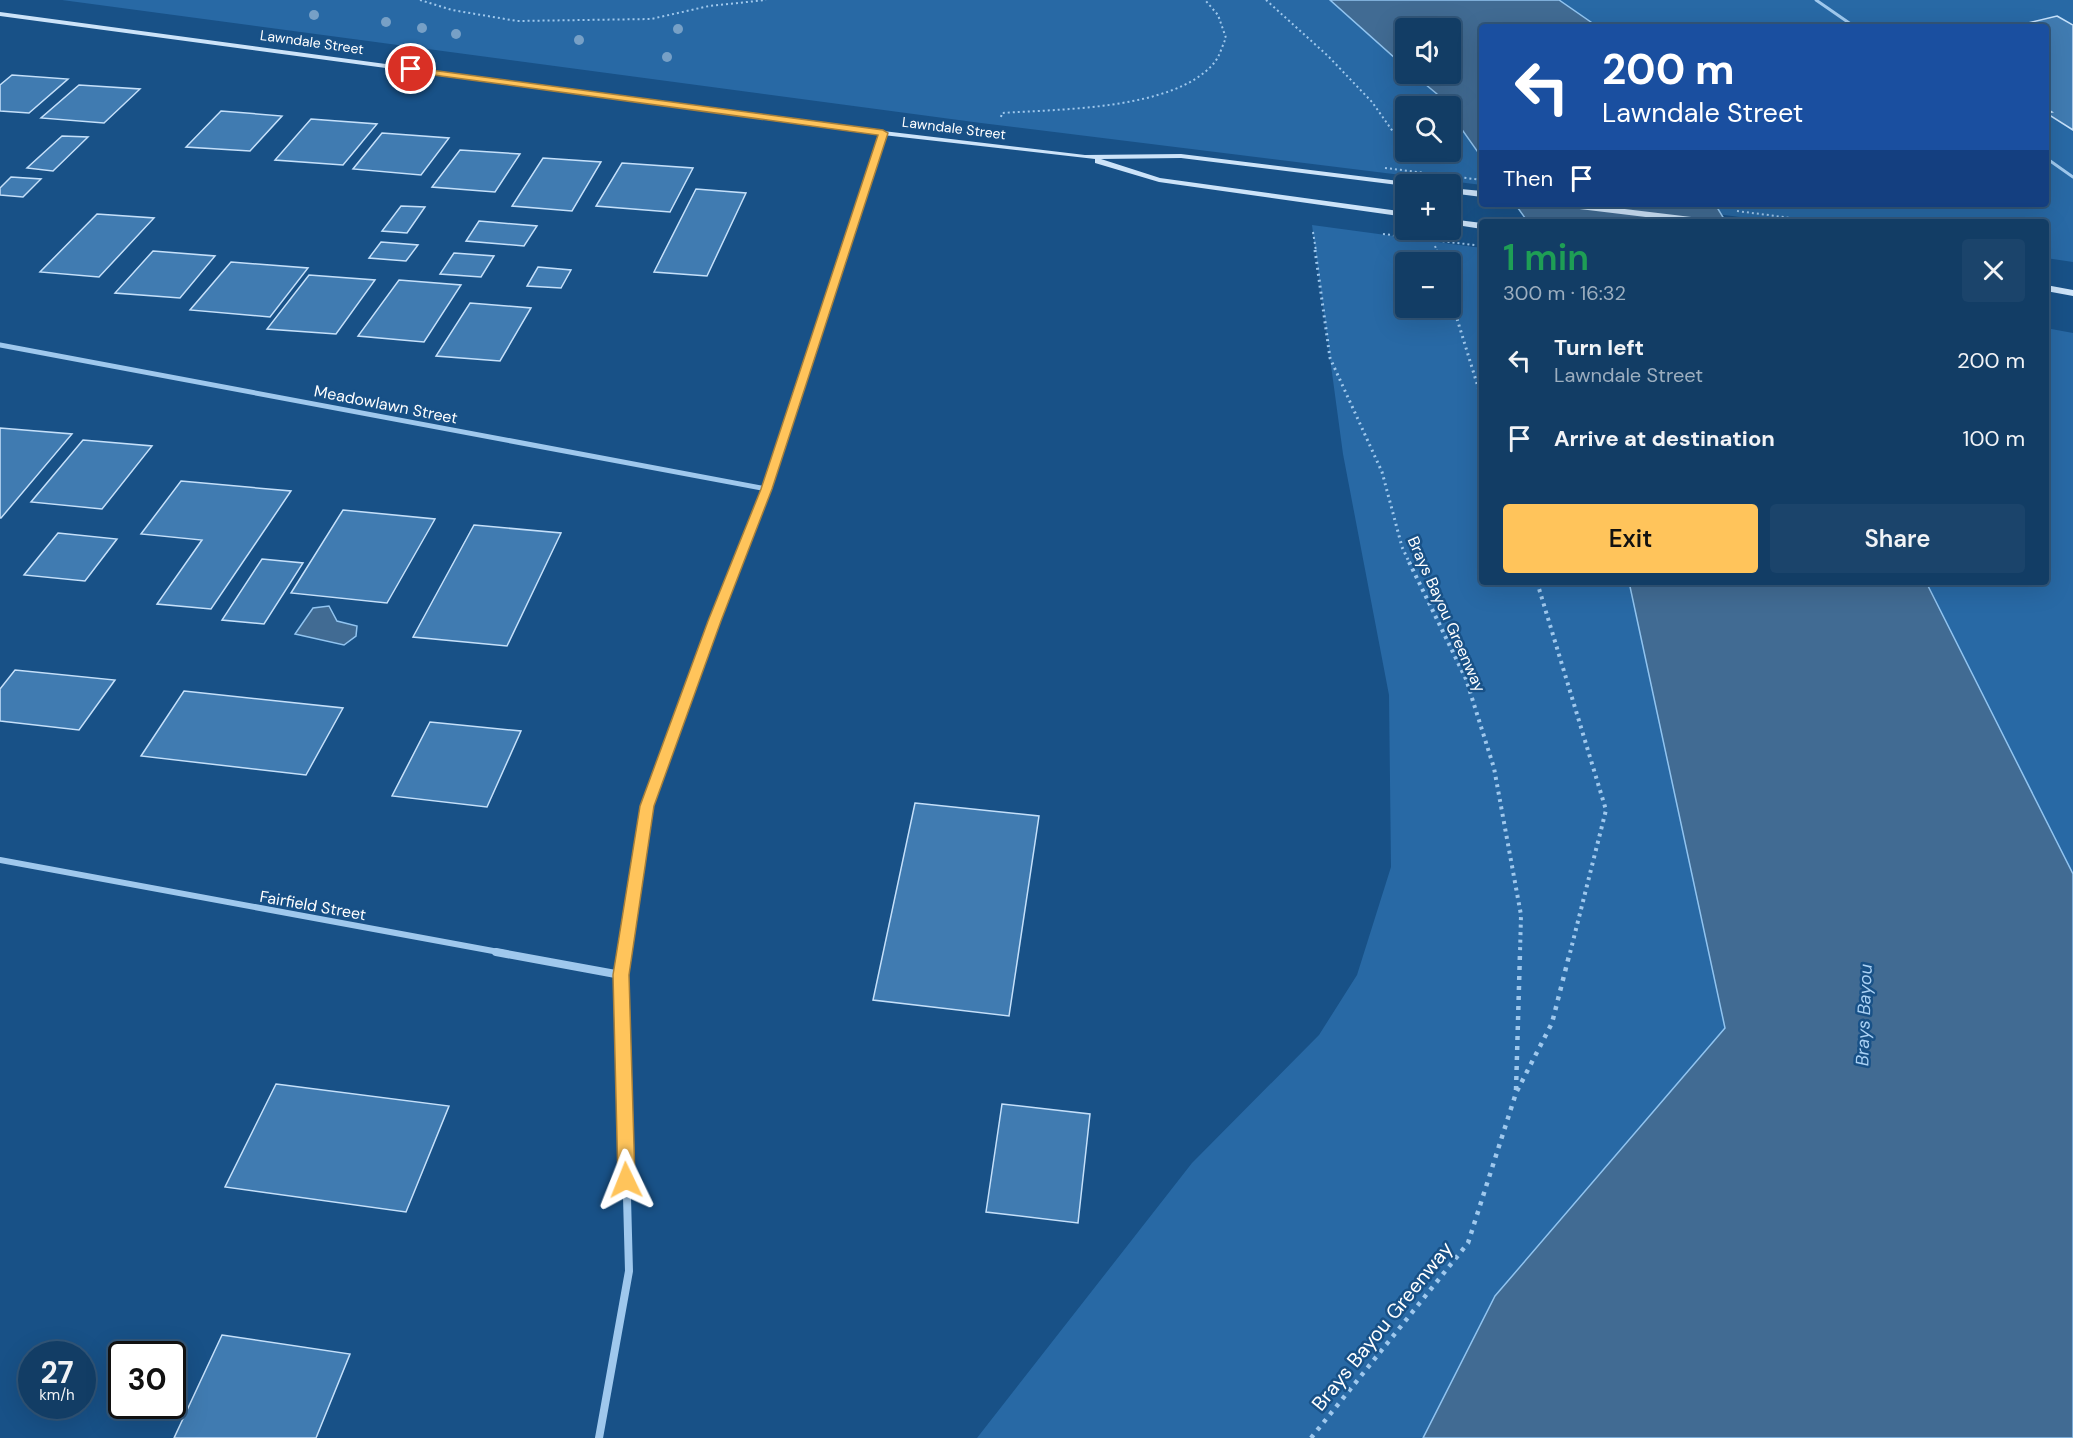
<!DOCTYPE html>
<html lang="en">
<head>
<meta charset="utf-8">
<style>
  :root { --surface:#123d65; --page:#1b446b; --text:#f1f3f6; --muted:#9caebf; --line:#315679; --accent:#ffc45b }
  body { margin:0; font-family:"DM Sans",sans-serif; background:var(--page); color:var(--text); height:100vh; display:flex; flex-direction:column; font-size:22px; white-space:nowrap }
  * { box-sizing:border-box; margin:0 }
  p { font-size:20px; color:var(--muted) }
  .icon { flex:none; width:33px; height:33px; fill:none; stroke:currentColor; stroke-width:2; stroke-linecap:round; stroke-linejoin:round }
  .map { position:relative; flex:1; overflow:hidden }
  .sheet { position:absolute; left:1479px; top:219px; width:570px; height:366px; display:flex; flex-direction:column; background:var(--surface); border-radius:6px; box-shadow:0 6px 24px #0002,0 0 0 2px var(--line) }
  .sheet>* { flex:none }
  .top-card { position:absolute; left:1479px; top:24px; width:570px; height:183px; border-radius:6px; box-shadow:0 6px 24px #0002,0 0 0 2px var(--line); background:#1a4fa0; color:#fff; overflow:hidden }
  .fabs { position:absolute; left:1395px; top:18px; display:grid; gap:12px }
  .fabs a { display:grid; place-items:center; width:66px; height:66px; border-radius:6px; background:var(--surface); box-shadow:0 6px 24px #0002,0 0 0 2px var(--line); font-size:30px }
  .speed { position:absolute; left:18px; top:1341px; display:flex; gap:12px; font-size:30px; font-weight:700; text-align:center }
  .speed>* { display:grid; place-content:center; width:78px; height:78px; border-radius:50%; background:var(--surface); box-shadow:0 6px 24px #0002,0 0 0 2px var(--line); line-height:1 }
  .speed small { font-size:15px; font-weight:400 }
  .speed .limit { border:3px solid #111; border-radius:9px; background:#fff; color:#111 }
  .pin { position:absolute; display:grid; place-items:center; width:51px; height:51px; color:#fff; margin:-26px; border:3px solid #fff; border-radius:50%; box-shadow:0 2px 6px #0007 }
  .me { position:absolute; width:66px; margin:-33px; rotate:358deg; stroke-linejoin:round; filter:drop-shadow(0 0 4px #0008) }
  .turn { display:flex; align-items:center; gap:21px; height:126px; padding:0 24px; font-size:27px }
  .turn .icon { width:78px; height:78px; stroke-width:2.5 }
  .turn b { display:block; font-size:42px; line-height:51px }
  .then { display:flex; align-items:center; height:57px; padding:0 24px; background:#0003; gap:12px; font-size:22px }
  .round { display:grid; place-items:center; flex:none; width:63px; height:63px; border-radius:6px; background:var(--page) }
  .headline { display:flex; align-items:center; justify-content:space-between; height:102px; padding:0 24px }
  h1 { font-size:36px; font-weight:600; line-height:45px; color:#1e9e55 }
  .primary-button { display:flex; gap:12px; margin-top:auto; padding:12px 24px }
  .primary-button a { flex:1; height:69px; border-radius:6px; background:var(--accent); color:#111; font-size:24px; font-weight:600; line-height:69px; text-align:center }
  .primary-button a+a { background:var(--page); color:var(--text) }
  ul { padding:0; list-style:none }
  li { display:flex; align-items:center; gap:18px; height:78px; padding:0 24px }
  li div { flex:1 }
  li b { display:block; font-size:22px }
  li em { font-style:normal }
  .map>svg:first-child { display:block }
</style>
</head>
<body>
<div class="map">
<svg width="2073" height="1438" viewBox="0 0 2073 1438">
  <rect width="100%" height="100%" fill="#185187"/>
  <g fill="#2869a5" fill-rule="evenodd">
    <path d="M62 0H2073V262L2046 258V222H1780L1636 204H2046V27H1482V185L981 123ZM1406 28H1450V74H1406ZM1406 106H1450V152H1406Z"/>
    <path d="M1312 225 1482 248V582H2046V328L2073 333V1438H977L1192 1163 1319 1035 1357 975 1391 867 1389 695 1343 454ZM1406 262H1450V308H1406Z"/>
  </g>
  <g fill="#416b93" stroke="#91c4f0" stroke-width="1.5">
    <polygon points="1330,0 1559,0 1598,27 1482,27 1482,158 1451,114 1450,106 1445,106 1437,94 1413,74 1450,74 1450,28 1406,28 1405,67"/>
    <polygon points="1515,204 1715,204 1726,222 1528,222"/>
    <polygon points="1629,582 1926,582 2073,874 2073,1438 1423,1438 1495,1296 1725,1028"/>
    <polygon points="329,606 337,621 357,626 356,636 344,645 295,634 313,608"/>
  </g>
  <g fill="#407bb1" stroke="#c5e0fa" stroke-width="1.5">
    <polygon points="2057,16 2073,25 2073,130 2046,113 2052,112 2046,108 2046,27 2025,27 2028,26 2024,24"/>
    <polygon points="12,75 68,79 29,113 0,111 0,85"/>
    <polygon points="79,85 140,89 104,123 41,118"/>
    <polygon points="221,111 282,116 250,151 186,147"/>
    <polygon points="311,119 377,124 343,165 275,160"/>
    <polygon points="382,133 449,138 421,175 353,169"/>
    <polygon points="62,136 88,137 53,171 27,168"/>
    <polygon points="460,150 520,154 495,192 432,187"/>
    <polygon points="543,158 601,162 572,211 512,206"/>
    <polygon points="622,163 693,168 670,212 596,206"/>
    <polygon points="11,177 41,179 23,197 0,195 0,188"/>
    <polygon points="696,189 746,193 707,276 654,272"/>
    <polygon points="401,206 425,207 407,233 382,231"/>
    <polygon points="97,214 154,218 99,277 40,272"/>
    <polygon points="479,221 537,226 524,246 466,241"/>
    <polygon points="381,242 418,245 406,261 369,258"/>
    <polygon points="153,251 215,256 180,298 115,293"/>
    <polygon points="454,253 494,256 481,277 440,274"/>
    <polygon points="231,262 308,268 270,317 190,310"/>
    <polygon points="538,267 571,270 561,288 527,286"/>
    <polygon points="309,275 375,280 336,334 267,329"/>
    <polygon points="399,280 461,285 424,342 358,336"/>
    <polygon points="470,303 531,308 500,361 436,356"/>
    <polygon points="0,428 72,434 1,518 0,518"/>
    <polygon points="83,440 152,446 102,509 31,502"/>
    <polygon points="181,481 291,491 211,609 157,604 202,540 141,534"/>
    <polygon points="343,510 435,519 387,603 291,593"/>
    <polygon points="474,525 561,533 507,646 413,637"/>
    <polygon points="58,533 117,539 85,581 24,575"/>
    <polygon points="262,559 303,563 264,624 222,620"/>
    <polygon points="15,670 115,680 79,730 0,721 0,689"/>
    <polygon points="184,691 343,708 306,775 141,756"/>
    <polygon points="430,722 521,731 487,807 392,796"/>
    <polygon points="915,803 1039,816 1009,1016 873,1000"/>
    <polygon points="276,1084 449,1106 406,1212 225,1187"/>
    <polygon points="1002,1104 1090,1114 1078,1223 986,1212"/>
    <polygon points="222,1335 350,1354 316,1438 174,1438"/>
  </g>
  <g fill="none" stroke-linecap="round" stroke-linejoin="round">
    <g stroke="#9fc8ed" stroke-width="2" stroke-dasharray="2 3" stroke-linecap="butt">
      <polyline points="420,0 452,10 517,21 651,19 709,6 766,0"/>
      <polyline points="1266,0 1328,56 1372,102 1406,150"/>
      <path d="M1001 117 1002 113C1059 109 1175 110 1214 63 1220 56 1222 46 1226 38L1218 15 1205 0"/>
      <polyline points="1737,211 1822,222"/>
      <polyline points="1313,232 1316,251"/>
      <polyline points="1435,246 1437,251"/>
    </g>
    <g stroke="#9fc8ed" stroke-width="3" stroke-dasharray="2 4" stroke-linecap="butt">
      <polyline points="1315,250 1330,358 1382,472 1402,547 1410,564"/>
      <polyline points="1436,250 1440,262"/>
      <polyline points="1450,296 1482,400"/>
    </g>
    <g stroke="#9fc8ed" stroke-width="4" stroke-dasharray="3 4.5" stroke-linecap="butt">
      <polyline points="1409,562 1466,679 1494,768 1521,915 1520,953"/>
      <polyline points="1537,582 1606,810 1570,953"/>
    </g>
    <g stroke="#9fc8ed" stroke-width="4.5" stroke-dasharray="4 6" stroke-linecap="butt">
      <polyline points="1516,1090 1520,952"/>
      <polyline points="1311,1438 1468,1243 1516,1093 1552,1023 1570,952"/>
    </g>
    <g stroke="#9fc8ed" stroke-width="3">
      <polyline points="1816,0 1855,27"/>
      <polyline points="2046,158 2073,177"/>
    </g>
    <polyline stroke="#9fc8ed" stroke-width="4" points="844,251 883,133"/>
    <g stroke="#9fc8ed" stroke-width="5">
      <polyline points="0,345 767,489"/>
      <polyline points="738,564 767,489 845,250"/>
    </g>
    <g stroke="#9fc8ed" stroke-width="6">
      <polyline points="0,860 504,953"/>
      <polyline points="624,953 647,806 738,562"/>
    </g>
    <g stroke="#9fc8ed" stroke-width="8">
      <polyline points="496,952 621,975"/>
      <polyline points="599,1438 629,1271 621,975 625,952"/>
    </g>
    <g fill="#cce3f9" fill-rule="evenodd">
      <polygon points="0,12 883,131 1085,155 1181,154 1407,182 1411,184 1406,184 1406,186 1181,158 1101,159 1160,178 1406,212 1406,217 1159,182 1095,163 1095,159 883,135 0,16"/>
      <polygon points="1450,188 1482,191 1482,197 1450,193"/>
      <polygon points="1559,204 1583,204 1708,219 1712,222 1687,222 1563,207"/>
      <polygon points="1450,219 1482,223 1482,229 1450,224"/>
      <polygon points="2046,285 2073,290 2073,296 2046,291"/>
    </g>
    <g stroke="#9fc8ed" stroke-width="2" stroke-dasharray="2 3" stroke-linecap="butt">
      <polyline points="1385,168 1482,180"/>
      <polyline points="1383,234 1482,246"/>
    </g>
  </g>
  <g fill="#77a0c6">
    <circle cx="314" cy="15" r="5"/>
    <circle cx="386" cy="22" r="5"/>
    <circle cx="422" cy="28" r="5"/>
    <circle cx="678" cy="29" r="5"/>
    <circle cx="456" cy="34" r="5"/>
    <circle cx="579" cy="40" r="5"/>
    <circle cx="667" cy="57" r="5"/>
  </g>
  <polygon fill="#ffc45b" stroke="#a67f3b" stroke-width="1.5" points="408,67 883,130 888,133 772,489 721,621 654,806 629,975 635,1180 633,1186 626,1188 620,1186 618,1180 613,975 640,806 708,621 761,489 878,135 411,72 407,69"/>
  <g text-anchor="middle" stroke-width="5" stroke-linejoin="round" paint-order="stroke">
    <g font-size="14" fill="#fff" stroke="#185187">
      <text transform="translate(312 42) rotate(8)" y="5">Lawndale Street</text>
      <text transform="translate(954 128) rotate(7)" y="5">Lawndale Street</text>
    </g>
    <g font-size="16" fill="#fff" stroke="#185187">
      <text transform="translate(386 404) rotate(11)" y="6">Meadowlawn Street</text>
      <text transform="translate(1447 614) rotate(66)" y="6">Brays Bayou Greenway</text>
      <text transform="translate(313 905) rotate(10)" y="6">Fairfield Street</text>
    </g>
    <g font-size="18" font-style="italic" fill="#abd2f5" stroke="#185187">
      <text transform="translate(1864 1015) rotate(-88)" y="6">Brays Bayou</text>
    </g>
    <g font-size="20" fill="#fff" stroke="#185187">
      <text transform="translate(1382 1326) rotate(-51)" y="7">Brays Bayou Greenway</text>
    </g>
  </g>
</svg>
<div class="fabs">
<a><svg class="icon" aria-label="sound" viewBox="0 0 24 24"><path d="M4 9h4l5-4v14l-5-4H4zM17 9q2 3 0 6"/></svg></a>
<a><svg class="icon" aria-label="search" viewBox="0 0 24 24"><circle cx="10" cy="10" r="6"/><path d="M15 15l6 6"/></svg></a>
<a>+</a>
<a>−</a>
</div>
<div class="speed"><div>27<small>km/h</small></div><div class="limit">30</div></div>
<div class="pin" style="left:411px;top:69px;background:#d93025"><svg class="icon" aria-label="arrive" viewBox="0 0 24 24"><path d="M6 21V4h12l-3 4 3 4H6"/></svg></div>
<svg class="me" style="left:626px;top:1180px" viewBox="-20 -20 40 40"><path d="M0-17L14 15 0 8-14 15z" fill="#ffc45b" stroke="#fff" stroke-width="4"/></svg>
<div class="top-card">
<div class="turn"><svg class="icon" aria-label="left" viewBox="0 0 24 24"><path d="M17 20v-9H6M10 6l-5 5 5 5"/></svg><div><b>200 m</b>Lawndale Street</div></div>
<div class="then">Then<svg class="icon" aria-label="arrive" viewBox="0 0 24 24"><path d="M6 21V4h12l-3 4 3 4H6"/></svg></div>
</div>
<section class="sheet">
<div class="headline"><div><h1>1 min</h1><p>300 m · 16:32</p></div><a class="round"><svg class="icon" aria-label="close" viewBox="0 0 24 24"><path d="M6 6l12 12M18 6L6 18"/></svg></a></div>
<ul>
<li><svg class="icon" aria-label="left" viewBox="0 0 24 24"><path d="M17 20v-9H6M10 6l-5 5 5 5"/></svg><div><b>Turn left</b><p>Lawndale Street</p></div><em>200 m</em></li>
<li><svg class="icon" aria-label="arrive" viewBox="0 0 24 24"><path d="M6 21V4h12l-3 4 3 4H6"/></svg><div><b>Arrive at destination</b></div><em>100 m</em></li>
</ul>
<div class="primary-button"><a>Exit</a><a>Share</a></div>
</section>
</div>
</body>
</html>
